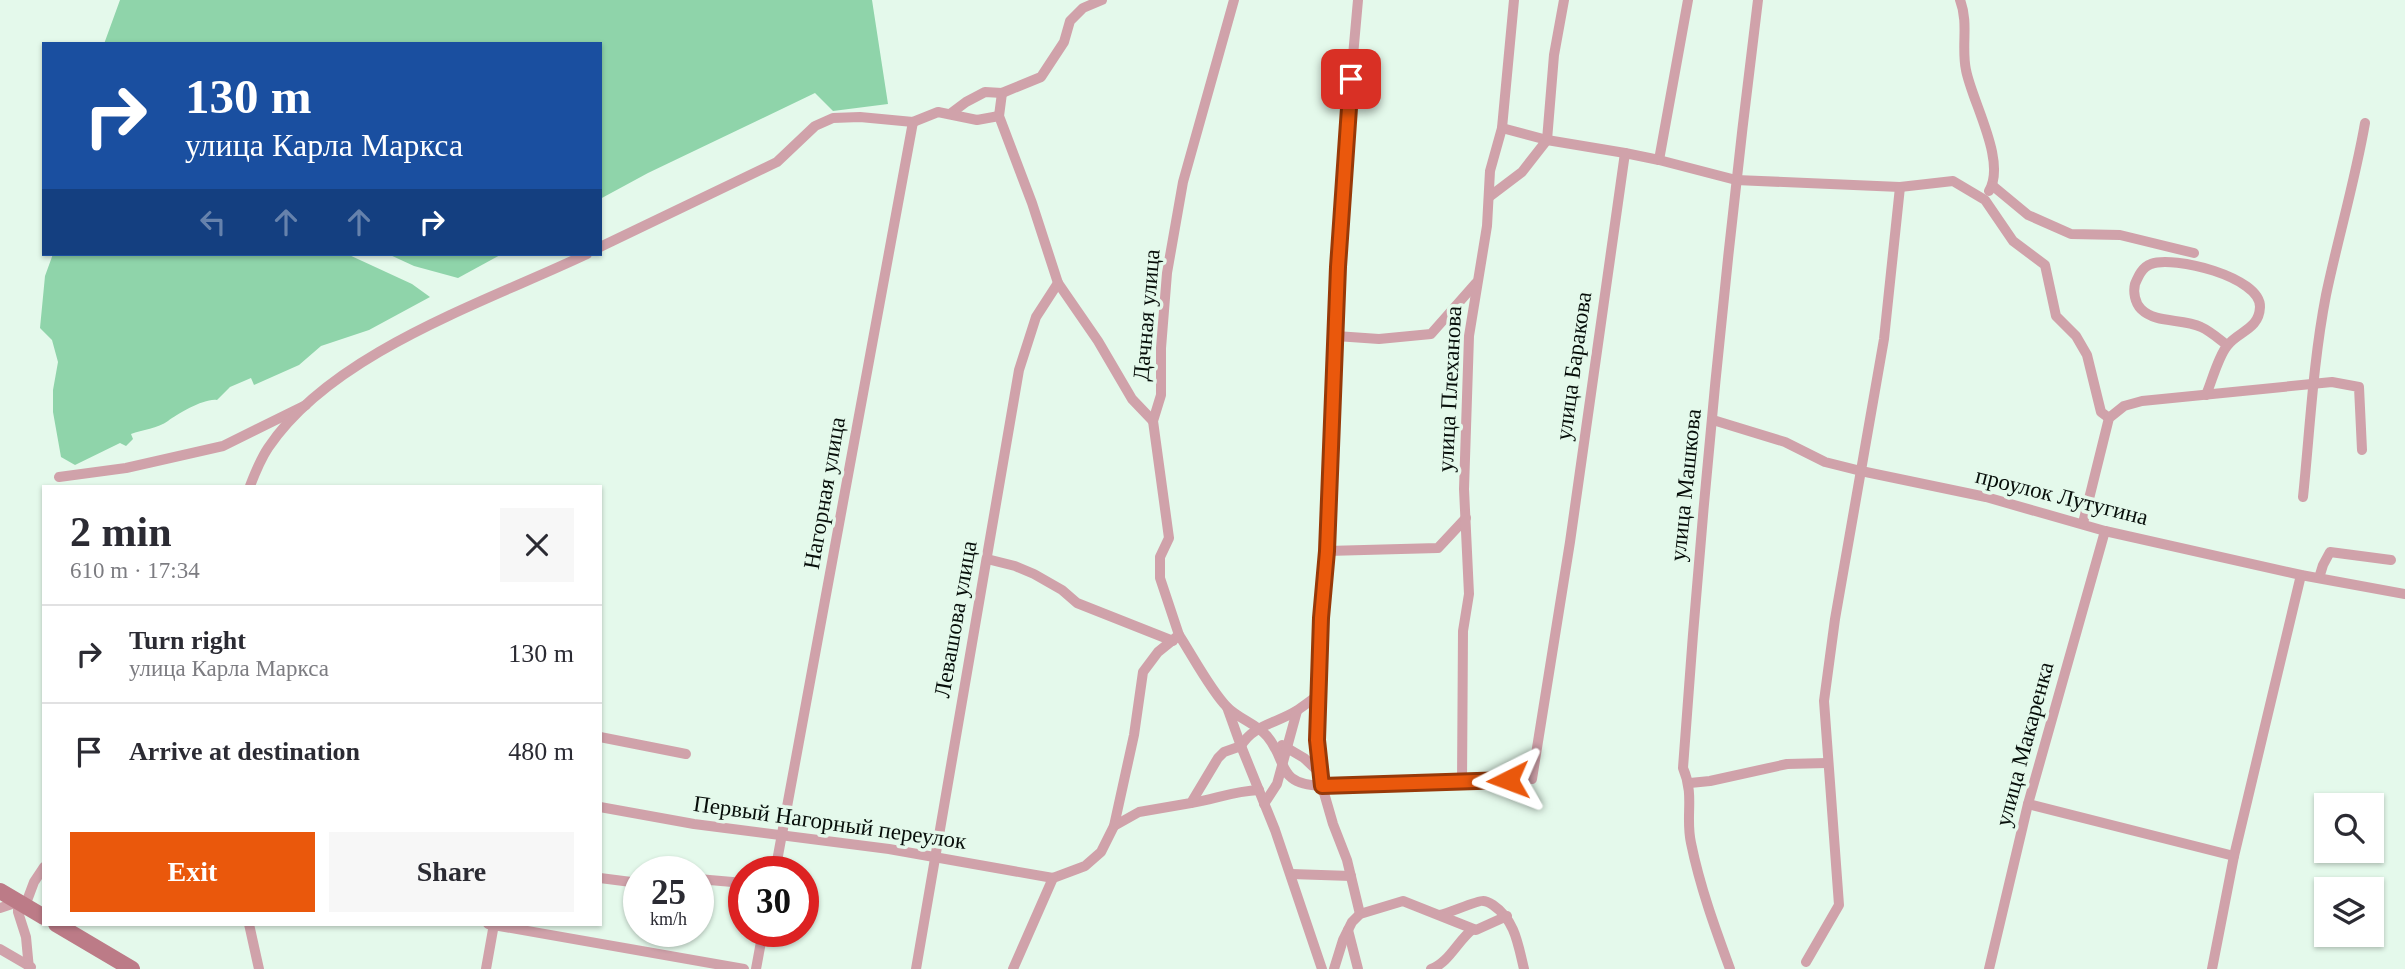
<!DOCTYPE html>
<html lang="en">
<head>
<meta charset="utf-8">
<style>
  :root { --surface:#fff; --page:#f7f7f7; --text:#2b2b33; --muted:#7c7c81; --line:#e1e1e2; --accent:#ea580c }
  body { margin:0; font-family:"Times New Roman",serif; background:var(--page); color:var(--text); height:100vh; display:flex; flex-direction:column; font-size:26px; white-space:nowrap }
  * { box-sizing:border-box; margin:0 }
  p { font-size:23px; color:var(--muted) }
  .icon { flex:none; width:38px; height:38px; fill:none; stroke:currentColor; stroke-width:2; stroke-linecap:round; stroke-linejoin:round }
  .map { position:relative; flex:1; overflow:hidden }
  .side { position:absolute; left:42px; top:485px; width:560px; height:441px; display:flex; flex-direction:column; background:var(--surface); border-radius:0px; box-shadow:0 2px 5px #0004 }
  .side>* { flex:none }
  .guide { position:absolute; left:42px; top:42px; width:560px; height:214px; border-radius:0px; box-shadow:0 2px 5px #0004; background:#1a4fa0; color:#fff; overflow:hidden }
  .fabs { position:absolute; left:2314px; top:793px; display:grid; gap:14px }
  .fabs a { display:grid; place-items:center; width:70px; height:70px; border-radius:0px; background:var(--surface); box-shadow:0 2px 5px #0004; font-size:35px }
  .speed { position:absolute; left:623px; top:856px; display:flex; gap:14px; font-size:35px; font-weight:700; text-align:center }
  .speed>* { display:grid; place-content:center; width:91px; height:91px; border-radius:50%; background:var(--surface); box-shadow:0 2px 5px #0004; line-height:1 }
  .speed small { font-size:18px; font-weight:400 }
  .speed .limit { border:10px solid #d22; background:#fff; color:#111 }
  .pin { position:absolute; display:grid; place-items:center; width:60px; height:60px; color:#fff; margin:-30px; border-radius:14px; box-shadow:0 4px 10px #0006 }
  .me { position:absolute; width:77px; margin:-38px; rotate:267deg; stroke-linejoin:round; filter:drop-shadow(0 0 5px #0008) }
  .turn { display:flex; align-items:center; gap:24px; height:147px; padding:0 28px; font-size:32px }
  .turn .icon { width:91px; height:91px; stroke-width:2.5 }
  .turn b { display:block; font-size:49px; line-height:60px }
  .lanes { display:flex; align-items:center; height:66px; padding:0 28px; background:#0003; justify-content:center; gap:35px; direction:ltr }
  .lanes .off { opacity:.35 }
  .round { display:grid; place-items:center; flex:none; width:74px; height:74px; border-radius:0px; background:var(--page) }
  .summary { display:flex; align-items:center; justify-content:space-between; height:119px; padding:0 28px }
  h1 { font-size:42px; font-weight:800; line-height:52px }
  .action { display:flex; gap:14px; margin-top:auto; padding:14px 28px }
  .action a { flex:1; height:80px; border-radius:0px; background:var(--accent); color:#fff; font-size:28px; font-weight:800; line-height:80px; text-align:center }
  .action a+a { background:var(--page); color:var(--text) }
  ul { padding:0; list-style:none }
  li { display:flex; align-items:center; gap:21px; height:98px; padding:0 28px; border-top:2px solid var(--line) }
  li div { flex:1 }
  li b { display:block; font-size:26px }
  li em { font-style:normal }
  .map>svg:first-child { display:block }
</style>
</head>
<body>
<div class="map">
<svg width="2405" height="969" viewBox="0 0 2405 969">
  <rect width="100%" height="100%" fill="#e4f9eb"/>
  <g fill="#8fd4aa">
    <polygon points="120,0 872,0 888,104 833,111 815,93 648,173 600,199 600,44 104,44"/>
    <path d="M53 254H347L412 284 430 297 369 330 321 346 299 365 254 385 251 378 230 387 217 400C204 398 178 414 168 421 158 428 142 430 131 434L133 439 126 446 120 443 75 465 61 457 53 412V390L58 362 52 340 40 328 45 276Z"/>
    <polygon points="388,254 502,254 458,278 414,266"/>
  </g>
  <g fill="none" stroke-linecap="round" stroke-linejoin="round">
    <g stroke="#d0a2aa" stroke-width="10">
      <polyline points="1358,0 1346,134 1338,267 1317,740 1322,786 1333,824 1347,860 1360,914"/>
      <path d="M1960 0C1969 23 1961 47 1966 70 1972 102 2007 161 1989 191"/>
      <polyline points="1002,93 999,116 1032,203 1058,283 1098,341 1132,399 1153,421"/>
      <polyline points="950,114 966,102 985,92 1002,93 1041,77 1064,42 1070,21 1083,8 1102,0"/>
      <polyline points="1502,128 1547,140 1625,153"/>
      <polyline points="1659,160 1736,180 1900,187 1953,181 1985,200 2013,241 2045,265 2056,316 2076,336 2087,355 2101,412 2109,418"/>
      <polyline points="1993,186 2028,215 2071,234 2120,235 2194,253"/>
      <polyline points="1489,197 1522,172 1547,140 1554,55 1564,0"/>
      <polyline points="600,247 777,162 815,126 833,118 860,117 913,122 938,112 977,120 999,116"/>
      <polyline points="1336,336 1379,339 1431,334 1476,283"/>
      <path d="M2206 395C2212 381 2218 357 2227 346 2238 331 2259 330 2260 307 2261 277 2173 255 2151 264 2142 267 2138 277 2135 284 2133 292 2135 303 2141 309 2156 324 2182 318 2201 327 2210 331 2219 339 2227 345"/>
      <polyline points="1713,420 1785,442 1825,462 1861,471 1986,497 2105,531 2301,575 2405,594"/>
      <polyline points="59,477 126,468 223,446 306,405"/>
      <path d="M250 486C255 473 260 460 268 448 332 352 486 302 587 254"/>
      <path d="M2303 497C2310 429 2313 362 2326 295 2338 238 2355 181 2365 123"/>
      <polyline points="2083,523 2109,418 2124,406 2142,401 2332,382 2359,387 2362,450"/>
      <polyline points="1327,551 1438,548 1466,518"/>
      <polyline points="987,559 1015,566 1034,574 1062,590 1077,603 1173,641"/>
      <polyline points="2319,578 2323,565 2330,552 2391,560"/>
      <path d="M1179 635C1192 655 1211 691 1227 707 1239 719 1255 723 1267 736 1289 762 1275 784 1322 786L1532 779 1570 542 1625 153 1659 160 1688 0"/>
      <polyline points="1227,707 1241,746"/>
      <polyline points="600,737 686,754"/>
      <polyline points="1282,745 1304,758 1321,774"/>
      <path d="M1241 746C1253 725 1277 723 1296 711 1304 706 1311 700 1319 695"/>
      <polyline points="1462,783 1463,631 1469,594 1464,489 1469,336 1487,226 1490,171 1502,128 1514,0"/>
      <polyline points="1690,783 1710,781 1787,764 1827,763"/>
      <path d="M1191 803C1215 799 1234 791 1259 790"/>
      <polyline points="1264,804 1277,784 1297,711"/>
      <polyline points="2028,804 2234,856"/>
      <polyline points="600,807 694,824 889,849 1053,878 1085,866 1101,852 1114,826 1134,735 1143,672 1158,652 1179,635 1160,578 1160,557 1169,538 1153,421 1161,395 1161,348 1167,273 1183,182 1234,0"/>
      <polyline points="1114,826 1139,812 1191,803 1218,758 1224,752 1241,746 1275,830 1322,969"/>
      <polyline points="775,872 913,122"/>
      <polyline points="1291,874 1351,876"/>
      <polyline points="600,878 639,883"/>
      <polyline points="698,879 744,883"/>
      <polyline points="25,906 34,882 44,867"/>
      <polyline points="0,908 18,902 18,912 26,937 29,969"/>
      <path d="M1440 915C1449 913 1479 900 1483 901 1486 901 1490 903 1493 905 1515 920 1518 944 1524 969"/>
      <polyline points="249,924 259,969"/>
      <polyline points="488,924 744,969"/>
      <polyline points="1348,930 1358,969"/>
      <polyline points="0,949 31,967"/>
      <polyline points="1806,962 1839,905 1824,701 1835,619 1884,339 1900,187"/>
      <polyline points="486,969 494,924"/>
      <polyline points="756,969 763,931"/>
      <polyline points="916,969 1019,370 1036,317 1058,283"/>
      <polyline points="1013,969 1053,878"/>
      <polyline points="1334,969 1343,940 1352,922 1360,914 1403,901 1476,930 1507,916"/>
      <path d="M1431 969C1449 963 1458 940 1473 929"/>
      <path d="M1730 969C1715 928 1700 887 1691 843 1685 816 1695 796 1683 768 1701 511 1726 255 1758 0"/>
      <polyline points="1989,969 2028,804 2105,531"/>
      <polyline points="2212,969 2234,856 2301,575"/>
    </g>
    <g stroke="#bc7b87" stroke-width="16">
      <polyline points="0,891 44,917"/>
      <polyline points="56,924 132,969"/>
    </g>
  </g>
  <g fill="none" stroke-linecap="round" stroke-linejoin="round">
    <g stroke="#983908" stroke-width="18">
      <polyline id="route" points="1351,79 1338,267 1327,551 1321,618 1317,740 1322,786 1508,780"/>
    </g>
    <use href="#route" stroke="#ea580c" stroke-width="12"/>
  </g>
  <g text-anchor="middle" stroke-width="7" stroke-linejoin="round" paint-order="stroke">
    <g font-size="23" fill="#070e0a" stroke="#e4f9eb">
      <text transform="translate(1146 315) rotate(-85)" y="8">Дачная улица</text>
      <text transform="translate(1573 366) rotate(-82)" y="8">улица Баракова</text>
      <text transform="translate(1449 389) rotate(-87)" y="8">улица Плеханова</text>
      <text transform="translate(1685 485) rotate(-84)" y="8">улица Машкова</text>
      <text transform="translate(824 493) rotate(-80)" y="8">Нагорная улица</text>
      <text transform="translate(2062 496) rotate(14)" y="8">проулок Лутугина</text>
      <text transform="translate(955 619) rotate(-80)" y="8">Левашова улица</text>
      <text transform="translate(2024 744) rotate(-75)" y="8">улица Макаренка</text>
      <text transform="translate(830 822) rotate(8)" y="8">Первый Нагорный переулок</text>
    </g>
  </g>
</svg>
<div class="fabs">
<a><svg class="icon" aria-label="search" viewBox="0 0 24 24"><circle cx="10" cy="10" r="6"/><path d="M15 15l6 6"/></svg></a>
<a><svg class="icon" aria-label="layers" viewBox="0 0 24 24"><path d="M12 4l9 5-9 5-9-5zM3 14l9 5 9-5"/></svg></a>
</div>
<div class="speed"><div>25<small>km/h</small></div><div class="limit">30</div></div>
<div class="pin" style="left:1351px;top:79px;background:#d93025"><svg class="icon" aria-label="arrive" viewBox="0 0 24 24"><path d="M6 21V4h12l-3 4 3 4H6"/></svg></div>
<svg class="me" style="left:1508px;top:780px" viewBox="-20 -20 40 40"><path d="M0-17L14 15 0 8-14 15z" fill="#ea580c" stroke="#fff" stroke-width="4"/></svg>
<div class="guide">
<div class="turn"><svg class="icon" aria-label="right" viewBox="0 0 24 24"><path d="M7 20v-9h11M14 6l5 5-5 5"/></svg><div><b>130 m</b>улица Карла Маркса</div></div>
<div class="lanes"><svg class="icon off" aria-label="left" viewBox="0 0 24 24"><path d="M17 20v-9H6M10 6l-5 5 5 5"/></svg><svg class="icon off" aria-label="ahead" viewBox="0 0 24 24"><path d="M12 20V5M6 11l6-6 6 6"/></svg><svg class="icon off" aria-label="ahead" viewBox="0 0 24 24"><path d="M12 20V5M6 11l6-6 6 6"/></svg><svg class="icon" aria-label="right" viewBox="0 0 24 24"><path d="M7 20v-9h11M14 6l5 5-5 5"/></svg></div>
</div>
<section class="side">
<div class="summary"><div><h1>2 min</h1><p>610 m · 17:34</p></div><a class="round"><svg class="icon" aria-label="close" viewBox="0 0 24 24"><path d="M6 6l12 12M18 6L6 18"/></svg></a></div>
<ul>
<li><svg class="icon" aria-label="right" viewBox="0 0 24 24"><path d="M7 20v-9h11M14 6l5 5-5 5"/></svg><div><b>Turn right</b><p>улица Карла Маркса</p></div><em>130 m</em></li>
<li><svg class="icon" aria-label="arrive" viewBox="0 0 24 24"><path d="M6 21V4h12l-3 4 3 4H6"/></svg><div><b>Arrive at destination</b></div><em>480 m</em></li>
</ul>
<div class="action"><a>Exit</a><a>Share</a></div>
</section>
</div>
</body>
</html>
